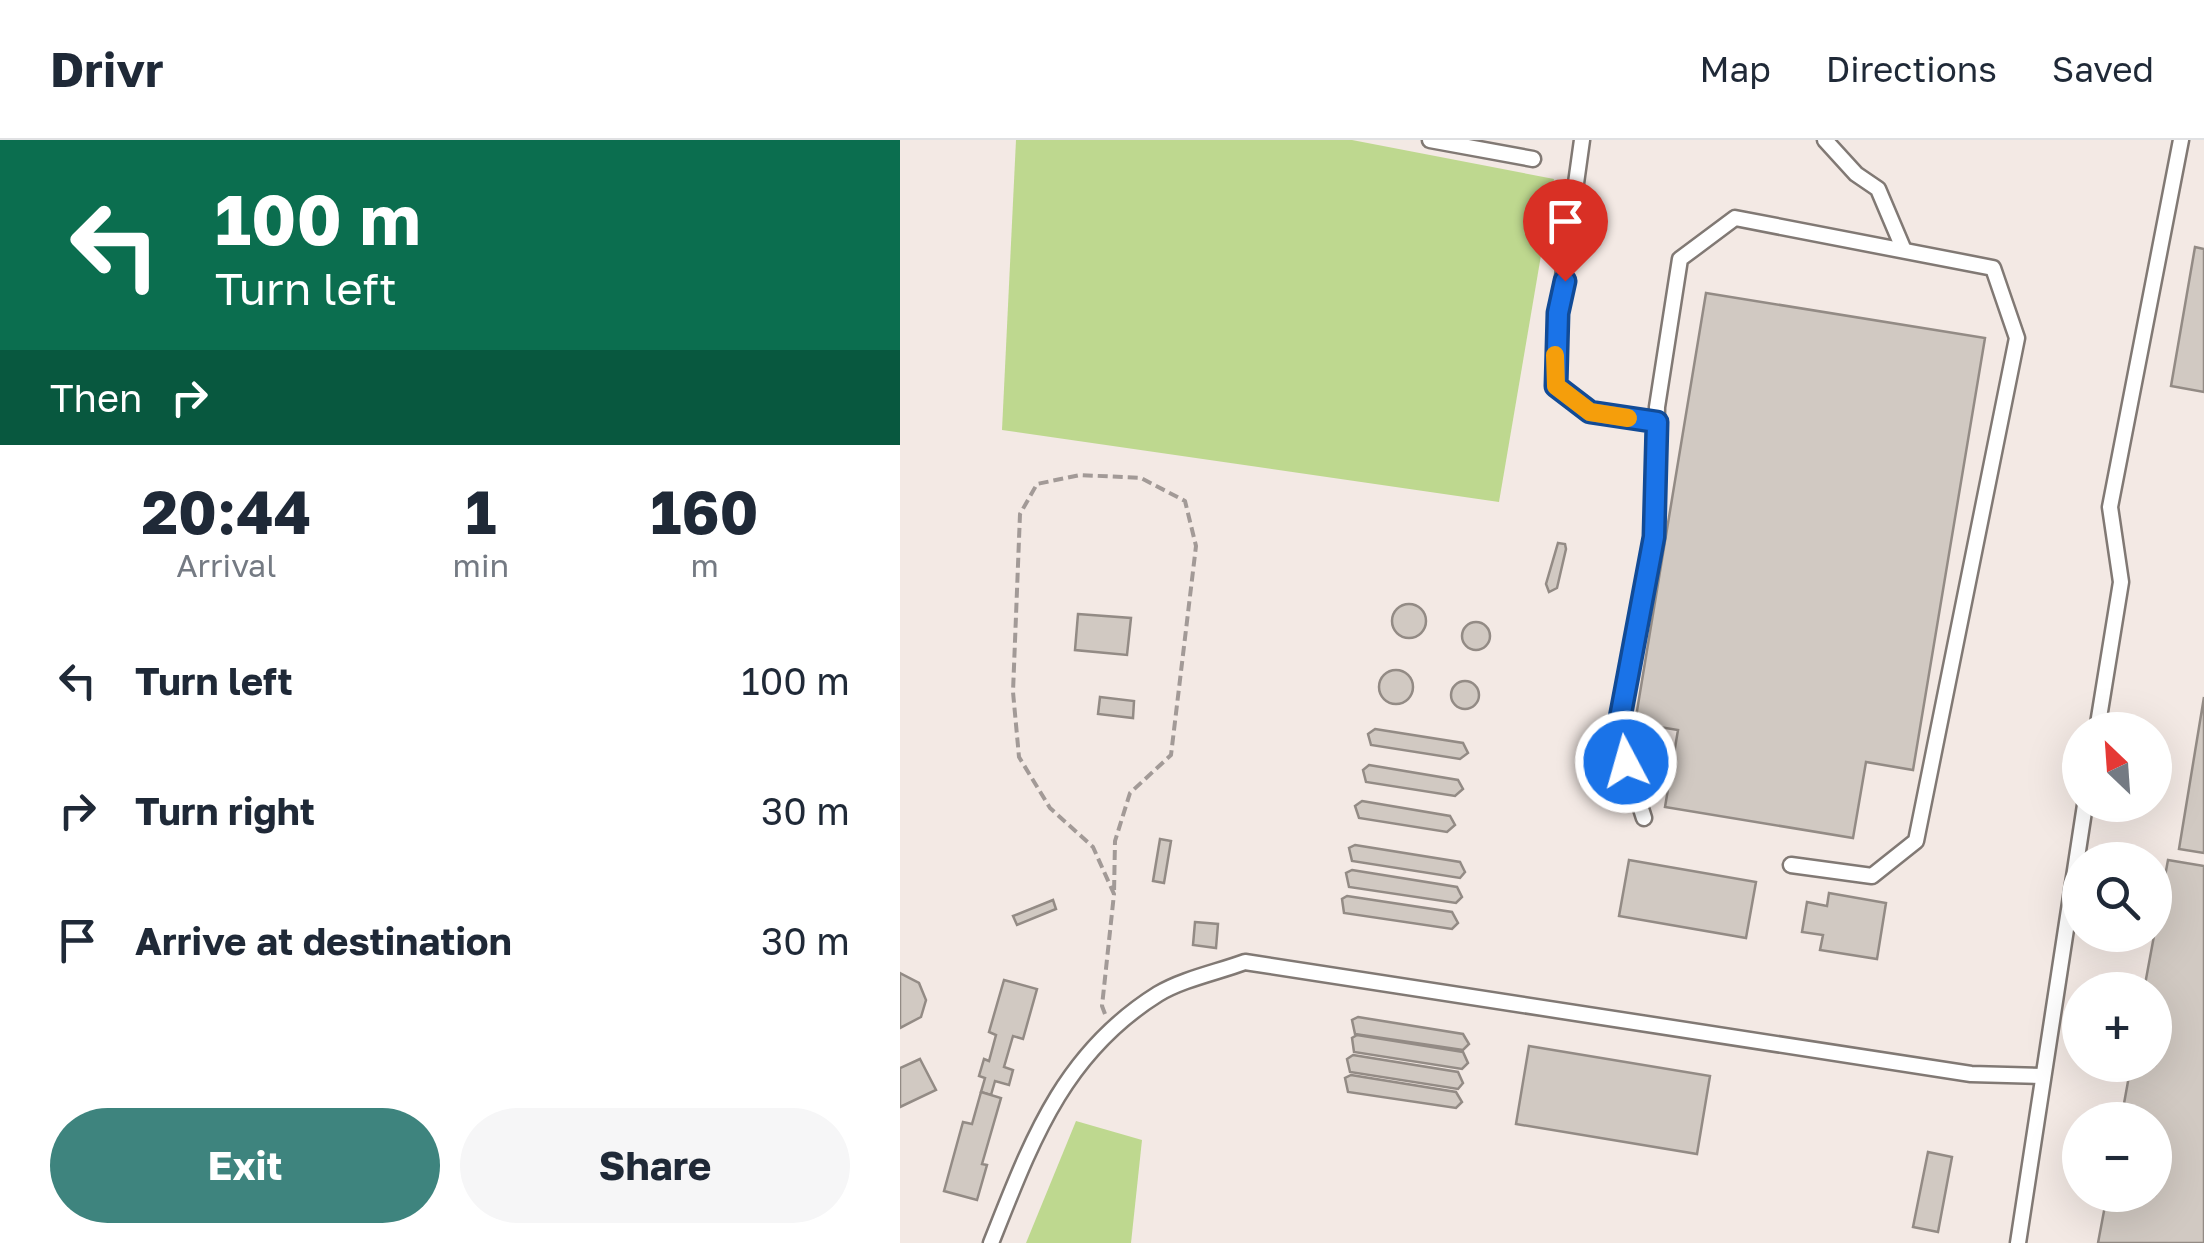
<!DOCTYPE html>
<html lang="en">
<head>
<meta charset="utf-8">
<style>
  :root { --surface:#fff; --page:#f6f6f7; --text:#1f2937; --muted:#747a83; --line:#e0e1e3; --accent:#3e847e }
  body { margin:0; font-family:"Golos Text",sans-serif; background:var(--page); color:var(--text); height:100vh; display:flex; flex-direction:column; font-size:38px; white-space:nowrap }
  * { box-sizing:border-box; margin:0 }
  p { font-size:32px; color:var(--muted) }
  .icon { flex:none; width:55px; height:55px; fill:none; stroke:currentColor; stroke-width:2; stroke-linecap:round; stroke-linejoin:round }
  .map { position:relative; flex:1; overflow:hidden }
  .details { display:flex; flex-direction:column; background:var(--surface); width:900px }
  .details>* { flex:none }
  .banner { background:#0b6e4f; color:#fff; overflow:hidden }
  .needle { width:65px; rotate:335deg }
  .fabs { position:absolute; left:1162px; top:572px; display:grid; gap:20px }
  .fabs a { display:grid; place-items:center; width:110px; height:110px; border-radius:50%; background:var(--surface); box-shadow:0 10px 40px #0002; font-size:50px }
  .pin { position:absolute; display:grid; place-items:center; width:85px; height:85px; color:#fff; margin:-102px -42px; border-radius:50% 50% 50% 0; rotate:-45deg; box-shadow:0 0 10px #0007 }
  .pin .icon { rotate:45deg }
  .me { position:absolute; width:110px; margin:-55px; rotate:354deg; stroke-linejoin:round; filter:drop-shadow(0 0 8px #0008) }
  .turn { display:flex; align-items:center; gap:35px; height:210px; padding:0 50px; font-size:45px }
  .turn .icon { width:130px; height:130px; stroke-width:2.5 }
  .turn b { display:block; font-size:70px; line-height:85px }
  .then { display:flex; align-items:center; height:95px; padding:0 50px; background:#0003; gap:20px; font-size:38px }
  .eta { display:flex; justify-content:space-evenly; align-items:center; height:170px; text-align:center }
  .eta b { font-size:60px; font-weight:700; line-height:70px }
  .button { display:flex; gap:20px; margin-top:auto; padding:20px 50px }
  .button a { flex:1; height:115px; border-radius:60px; background:var(--accent); color:#fff; font-size:40px; font-weight:700; line-height:115px; text-align:center }
  .button a+a { background:var(--page); color:var(--text) }
  ul { padding:0; list-style:none }
  li { display:flex; align-items:center; gap:30px; height:130px; padding:0 50px }
  li div { flex:1 }
  li b { display:block; font-size:38px }
  li em { font-style:normal }
  header { display:flex; align-items:center; gap:60px; box-sizing:border-box; height:140px; padding:0 50px; background:var(--surface); border-bottom:2px solid var(--line) }
  header strong { font-size:48px }
  nav { display:flex; gap:55px; margin-inline-start:auto; font-size:35px }
  main { display:flex; flex:1; min-height:0 }
  .map>svg:first-child { display:block }
</style>
</head>
<body>
<header>
<strong>Drivr</strong>
<nav><a>Map</a><a>Directions</a><a>Saved</a></nav>
</header>
<main>
<section class="details">
<div class="banner">
<div class="turn"><svg class="icon" aria-label="left" viewBox="0 0 24 24"><path d="M17 20v-9H6M10 6l-5 5 5 5"/></svg><div><b>100 m</b>Turn left</div></div>
<div class="then">Then<svg class="icon" aria-label="right" viewBox="0 0 24 24"><path d="M7 20v-9h11M14 6l5 5-5 5"/></svg></div>
</div>
<div class="eta">
<div><b>20:44</b><p>Arrival</p></div>
<div><b>1</b><p>min</p></div>
<div><b>160</b><p>m</p></div>
</div>
<ul>
<li><svg class="icon" aria-label="left" viewBox="0 0 24 24"><path d="M17 20v-9H6M10 6l-5 5 5 5"/></svg><div><b>Turn left</b></div><em>100 m</em></li>
<li><svg class="icon" aria-label="right" viewBox="0 0 24 24"><path d="M7 20v-9h11M14 6l5 5-5 5"/></svg><div><b>Turn right</b></div><em>30 m</em></li>
<li><svg class="icon" aria-label="arrive" viewBox="0 0 24 24"><path d="M6 21V4h12l-3 4 3 4H6"/></svg><div><b>Arrive at destination</b></div><em>30 m</em></li>
</ul>
<div class="button"><a>Exit</a><a>Share</a></div>
</section>
<div class="map">
<svg width="1304" height="1103" viewBox="0 0 1304 1103">
  <rect width="100%" height="100%" fill="#f3e9e4"/>
  <g fill="#bed88f">
    <polygon points="116,0 452,0 654,39 599,362 102,290"/>
    <polygon points="176,981 242,1000 231,1103 126,1103"/>
  </g>
  <g fill="#d1c9c2" stroke="#938b85" stroke-width="2.5">
    <polygon points="1295,107 1304,109 1304,252 1271,246"/>
    <polygon points="806,153 1085,198 1013,630 966,622 953,698 765,667 778,590 735,583"/>
    <polygon points="658,403 665,404 666,409 657,448 649,452 646,444"/>
    <circle cx="509" cy="481" r="17"/>
    <polygon points="178,474 231,478 227,515 175,510"/>
    <circle cx="576" cy="496" r="14"/>
    <circle cx="496" cy="547" r="17"/>
    <circle cx="565" cy="555" r="14"/>
    <polygon points="200,557 234,561 233,578 198,574"/>
    <polygon points="1304,557 1304,713 1279,709"/>
    <polygon points="475,589 563,603 568,613 560,619 471,605 468,594"/>
    <polygon points="469,625 558,640 563,649 555,656 466,642 463,630"/>
    <polygon points="462,661 550,676 555,685 547,692 459,678 455,666"/>
    <polygon points="260,699 271,701 264,743 253,741"/>
    <polygon points="455,705 560,722 565,732 560,738 452,721 449,708"/>
    <polygon points="729,720 856,742 846,798 719,776"/>
    <polygon points="1268,720 1304,726 1304,1103 1198,1103 1207,1055 1255,1055 1255,980 1221,980 1231,925 1255,925 1255,850 1244,850"/>
    <polygon points="452,730 557,747 562,757 556,763 449,747 446,733"/>
    <polygon points="929,753 986,763 977,819 920,810 923,795 902,792 907,762 927,766"/>
    <polygon points="447,756 552,772 558,783 552,789 444,773 442,759"/>
    <polygon points="153,760 156,769 117,785 113,776"/>
    <polygon points="295,782 318,784 316,808 293,805"/>
    <polygon points="0,833 19,843 26,860 21,877 0,888"/>
    <polygon points="104,840 137,849 123,899 113,896 104,927 113,930 109,945 95,941 91,955 81,952 85,938 79,936 84,919 89,921 96,895 89,892"/>
    <polygon points="458,877 563,894 569,904 563,910 455,894 452,880"/>
    <polygon points="457,895 563,912 568,923 562,929 454,912 452,898"/>
    <polygon points="629,906 810,936 797,1014 616,984"/>
    <polygon points="453,915 558,932 563,943 558,949 450,932 447,919"/>
    <polygon points="20,919 36,950 0,967 0,928"/>
    <polygon points="451,935 556,952 562,962 556,968 448,952 445,938"/>
    <polygon points="81,952 101,958 82,1024 87,1025 77,1060 44,1051 63,982 72,984"/>
    <polygon points="1028,1012 1052,1017 1038,1092 1013,1087"/>
  </g>
  <g fill="none" stroke-linecap="round" stroke-linejoin="round">
    <g stroke="#817974" stroke-width="19">
      <g id="lane">
        <polyline points="530,0 633,19"/>
        <polyline points="682,0 658,173 656,246 690,272 757,281"/>
        <polyline points="925,0 956,34 978,49 1003,108"/>
        <polyline points="1197,590 1221,442 1210,367 1281,0"/>
        <polyline points="744,678 717,594 754,397 757,267 780,119 835,78 1093,128 1117,198 1016,701 972,736 891,725"/>
        <path d="M91 1103C131 1003 162 914 258 854 283 839 318 832 345 822L1071 934 1143 936"/>
        <polyline points="1118,1103 1185,665"/>
      </g>
    </g>
    <polyline stroke="#a29a97" stroke-width="4" stroke-dasharray="10 5" stroke-linecap="butt" points="205,874 202,866 214,754 193,707 150,668 119,617 113,552 120,374 137,344 180,335 241,338 285,361 296,406 271,615 230,653 215,701 214,754"/>
    <use href="#lane" stroke="#fff" stroke-width="14"/>
  </g>
  <g fill="none" stroke-linecap="round" stroke-linejoin="round">
    <g stroke="#114b97" stroke-width="25">
      <polyline id="route" points="665,141 658,173 656,246 690,272 757,282 754,397 717,594 726,622"/>
    </g>
    <use href="#route" stroke="#1a73e8" stroke-width="18"/>
    <polyline stroke="#f59e0b" stroke-width="18" points="655,215 656,246 690,272 728,278"/>
  </g>
</svg>
<div class="fabs">
<a><svg class="needle" viewBox="-14 -14 28 28"><path d="M0-13l5 13h-10z" fill="#e53935"/><path d="M0 13l5-13h-10z" fill="#747a83"/></svg></a>
<a><svg class="icon" aria-label="search" viewBox="0 0 24 24"><circle cx="10" cy="10" r="6"/><path d="M15 15l6 6"/></svg></a>
<a>+</a>
<a>−</a>
</div>
<div class="pin" style="left:665px;top:141px;background:#d93025"><svg class="icon" aria-label="arrive" viewBox="0 0 24 24"><path d="M6 21V4h12l-3 4 3 4H6"/></svg></div>
<svg class="me" style="left:726px;top:622px" viewBox="-20 -20 40 40"><circle r="17" fill="#1a73e8" stroke="#fff" stroke-width="3"/><path d="M0-11L8 9 0 5-8 9z" fill="#fff"/></svg>
</div>
</main>
</body>
</html>
